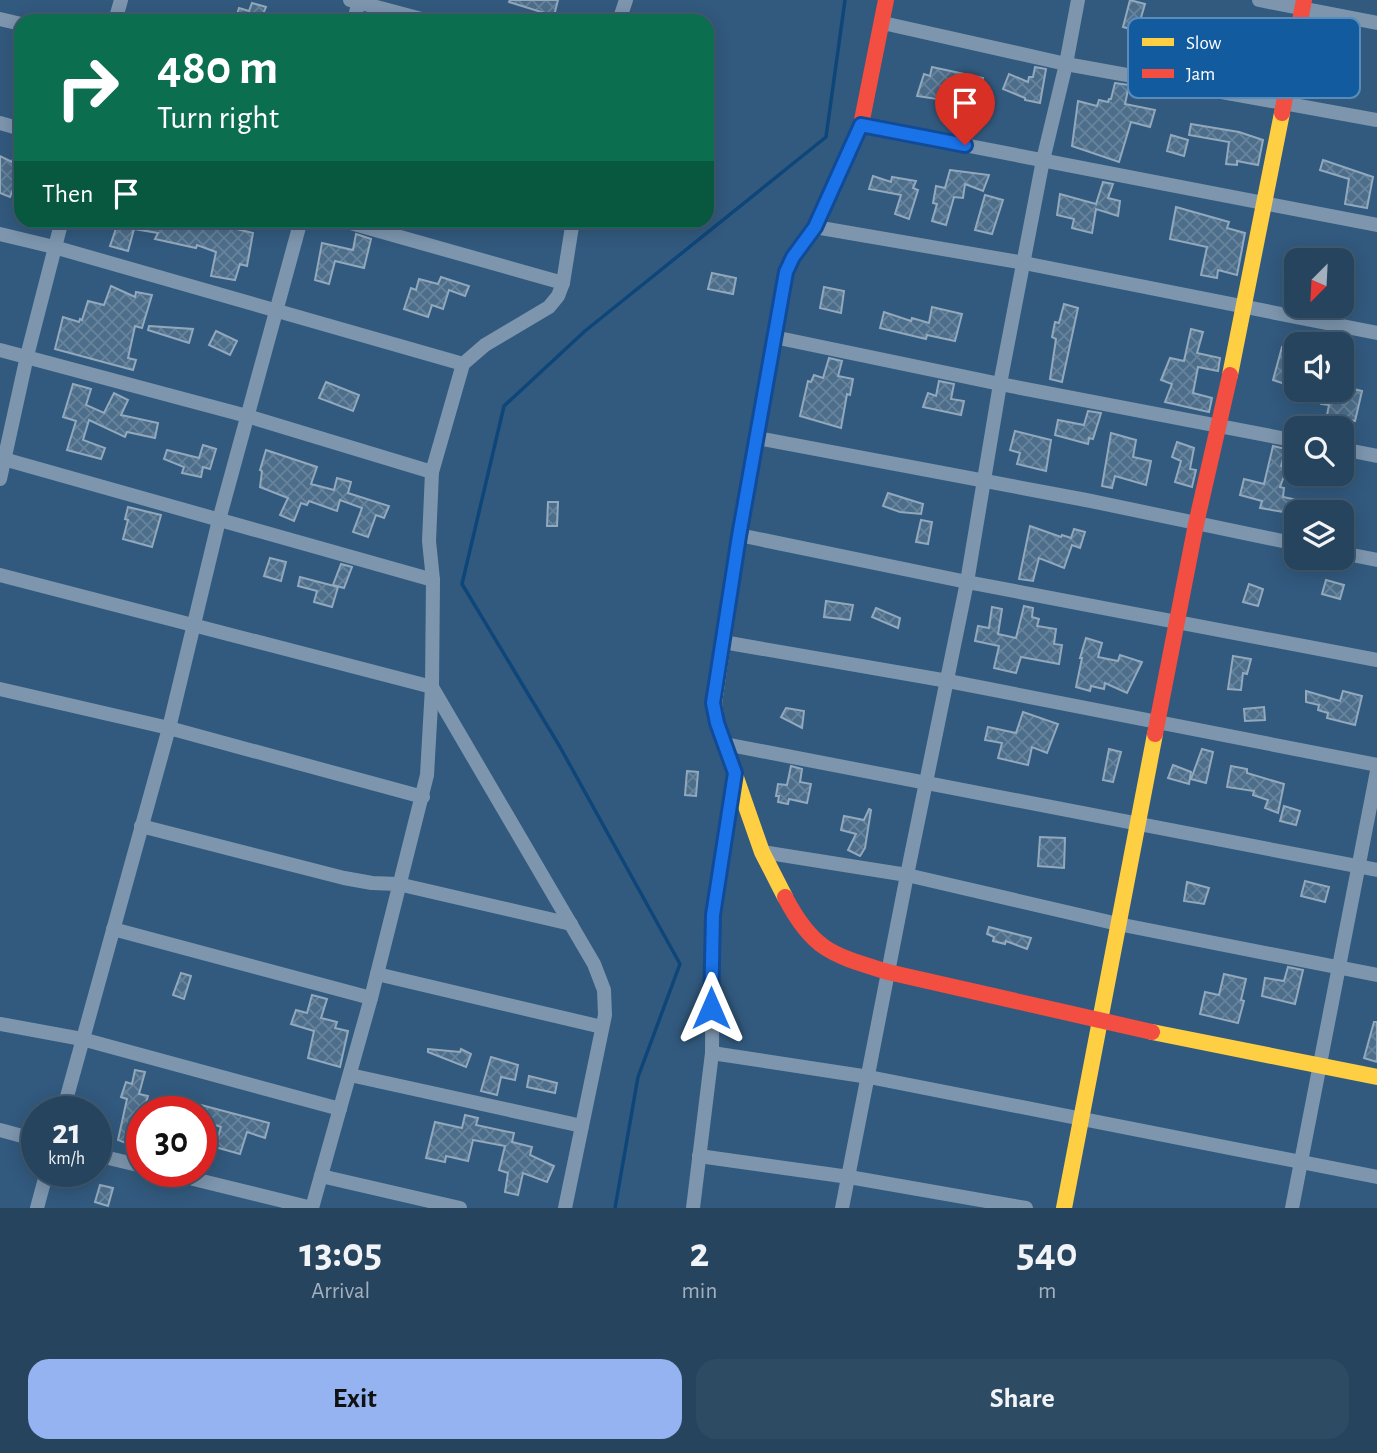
<!DOCTYPE html>
<html lang="en">
<head>
<meta charset="utf-8">
<style>
  :root { --surface:#26445e; --page:#2e4b64; --text:#f1f3f6; --muted:#a4b0bc; --line:#425c73; --accent:#95b2f1 }
  body { margin:0; font-family:"Alegreya Sans",sans-serif; background:var(--page); color:var(--text); height:100vh; display:flex; flex-direction:column; font-size:26px; white-space:nowrap }
  * { box-sizing:border-box; margin:0 }
  p { font-size:23px; color:var(--muted) }
  .icon { flex:none; width:38px; height:38px; fill:none; stroke:currentColor; stroke-width:2; stroke-linecap:round; stroke-linejoin:round }
  .map { position:relative; height:1208px; overflow:hidden }
  .sheet { display:flex; flex-direction:column; background:var(--surface); flex:1 }
  .sheet>* { flex:none }
  .guide { position:absolute; left:14px; top:14px; width:700px; height:214px; border-radius:21px; box-shadow:0 4px 18px #0003,0 0 0 2px var(--line); background:#0b6e4f; color:#fff; overflow:hidden }
  .needle { width:46px; rotate:204deg }
  .fabs { position:absolute; left:1284px; top:248px; display:grid; gap:14px }
  .fabs a { display:grid; place-items:center; width:70px; height:70px; border-radius:14px; background:var(--surface); box-shadow:0 4px 18px #0003,0 0 0 2px var(--line); font-size:35px }
  .speed { position:absolute; left:21px; top:1096px; display:flex; gap:14px; font-size:35px; font-weight:700; text-align:center }
  .speed>* { display:grid; place-content:center; width:91px; height:91px; border-radius:50%; background:var(--surface); box-shadow:0 4px 18px #0003,0 0 0 2px var(--line); line-height:1 }
  .speed small { font-size:18px; font-weight:400 }
  .speed .limit { border:10px solid #d22; background:#fff; color:#111 }
  .pin { position:absolute; display:grid; place-items:center; width:60px; height:60px; color:#fff; margin:-72px -30px; border-radius:50% 50% 50% 0; rotate:-45deg; box-shadow:0 0 7px #0007 }
  .pin .icon { rotate:45deg }
  .me { position:absolute; width:77px; margin:-38px; rotate:0deg; stroke-linejoin:round; filter:drop-shadow(0 0 5px #0008) }
  .turn { display:flex; align-items:center; gap:24px; height:147px; padding:0 28px; font-size:32px }
  .turn .icon { width:91px; height:91px; stroke-width:2.5 }
  .turn b { display:block; font-size:49px; line-height:60px }
  .then { display:flex; align-items:center; height:66px; padding:0 28px; background:#0003; gap:14px; font-size:26px }
  .eta { display:flex; justify-content:space-evenly; align-items:center; height:119px; text-align:center }
  .eta b { font-size:42px; font-weight:600; line-height:49px }
  .cta { display:flex; gap:14px; margin-top:auto; padding:14px 28px }
  .cta a { flex:1; height:80px; border-radius:21px; background:var(--accent); color:#111; font-size:28px; font-weight:600; line-height:80px; text-align:center }
  .cta a+a { background:var(--page); color:var(--text) }
  .map>svg:first-child { display:block }
</style>
</head>
<body>
<div class="map">
<svg width="1377" height="1208" viewBox="0 0 1377 1208">
  <defs>
    <pattern id="building-cross-hatch" width="8" height="8" patternUnits="userSpaceOnUse" patternTransform="scale(1.75)"><rect width="8" height="8" fill="#4d6e8b"/><path d="M0 0l8 8M0 8l8-8" fill="none" stroke="#68849c"/></pattern>
  </defs>
  <rect width="100%" height="100%" fill="#325a7e"/>
  <g fill="none" stroke-linecap="round" stroke-linejoin="round">
    <polyline stroke="#0f467a" stroke-width="3.5" points="615,1208 638,1077 680,964 560,747 462,584 504,406 585,331 826,137 845,0"/>
  </g>
  <g fill="url(#building-cross-hatch)" stroke="#92a8bc" stroke-width="2">
    <polygon points="510,0 558,0 554,16 509,2"/>
    <polygon points="1130,0 1145,4 1140,21 1145,22 1142,32 1123,27"/>
    <polygon points="252,3 266,7 263,14 276,17 275,21 235,21 239,8 249,11"/>
    <polygon points="932,67 983,78 980,92 965,89 961,112 943,109 944,100 917,96 924,74 930,76"/>
    <polygon points="1035,67 1046,69 1040,103 1025,100 1025,98 1003,89 1009,74 1028,82 1029,77 1033,77"/>
    <polygon points="1115,83 1129,85 1125,104 1155,110 1150,127 1131,122 1119,162 1072,146 1078,101 1097,106 1099,100 1108,102 1109,99 1111,99"/>
    <polygon points="1191,124 1239,132 1263,140 1258,165 1237,161 1237,165 1226,164 1229,142 1189,135"/>
    <polygon points="1171,135 1188,140 1184,156 1167,151"/>
    <polygon points="18,141 21,141 21,176 19,175 10,197 0,193 0,156 12,162"/>
    <polygon points="1323,160 1373,177 1367,208 1345,204 1349,179 1320,170"/>
    <polygon points="950,170 989,175 983,191 965,184 963,198 954,197 946,225 932,221 937,204 933,203 936,186 945,188"/>
    <polygon points="873,176 891,182 892,177 916,181 913,188 918,190 909,219 895,214 901,195 869,189"/>
    <polygon points="1103,182 1113,184 1108,198 1120,201 1118,216 1096,209 1092,233 1072,228 1074,219 1057,215 1060,194 1096,204"/>
    <polygon points="985,195 1003,200 992,234 975,230"/>
    <polygon points="1176,207 1229,222 1227,228 1245,233 1237,275 1218,270 1217,278 1201,275 1207,247 1170,239"/>
    <polygon points="119,220 217,220 216,224 253,233 247,266 240,264 235,280 211,276 216,252 197,245 196,248 155,239 158,233 134,229 128,251 110,246"/>
    <polygon points="356,234 371,239 364,268 335,261 329,284 315,280 322,243 353,250"/>
    <polygon points="712,273 736,278 733,294 708,289"/>
    <polygon points="441,277 469,286 465,296 449,290 443,309 432,305 428,317 404,309 411,288 416,290 419,279 438,284"/>
    <polygon points="111,286 135,297 136,292 152,295 142,328 135,326 128,358 136,360 133,370 55,349 63,317 79,322 80,319 82,320 88,301 104,305"/>
    <polygon points="824,287 844,291 841,313 820,308"/>
    <polygon points="1064,304 1078,308 1062,382 1050,379 1056,339 1052,337 1055,322 1059,323"/>
    <polygon points="932,307 962,314 955,341 927,335 926,339 880,328 884,312 911,321 912,318 929,323"/>
    <polygon points="149,326 193,329 189,343 148,330"/>
    <polygon points="1191,329 1203,332 1197,353 1220,358 1218,371 1198,367 1193,393 1212,398 1209,412 1165,402 1172,384 1161,380 1170,358 1184,361"/>
    <polygon points="216,331 237,341 230,355 209,345"/>
    <polygon points="1282,347 1292,350 1285,384 1273,380"/>
    <polygon points="829,358 842,361 838,376 853,379 850,395 847,394 841,428 800,416 808,381 811,382 814,375 823,378"/>
    <polygon points="939,381 954,384 951,399 964,401 961,415 923,407 928,393 936,396"/>
    <polygon points="326,382 359,395 353,411 319,398"/>
    <polygon points="73,384 91,389 86,405 104,413 114,393 128,400 121,415 158,423 155,438 127,432 125,437 89,420 83,440 105,448 101,459 67,450 76,421 63,417"/>
    <polygon points="1342,386 1362,391 1355,421 1327,415 1329,405 1321,404 1324,390 1342,390"/>
    <polygon points="1088,411 1101,413 1093,439 1089,438 1088,444 1055,435 1058,420 1084,425"/>
    <polygon points="1015,431 1051,440 1046,471 1017,464 1020,453 1010,450"/>
    <polygon points="1111,433 1136,440 1133,457 1151,461 1146,485 1115,476 1112,488 1102,486"/>
    <polygon points="1177,442 1194,448 1190,469 1196,470 1192,487 1175,482 1181,461 1172,457"/>
    <polygon points="203,445 216,449 210,469 203,467 201,477 182,473 184,467 164,459 167,450 199,458"/>
    <polygon points="1273,446 1286,449 1281,466 1287,468 1280,487 1284,488 1283,497 1298,500 1296,514 1260,508 1262,501 1240,495 1244,479 1264,484"/>
    <polygon points="266,450 317,467 311,484 334,490 337,478 351,482 348,493 389,506 384,518 376,515 368,537 353,532 362,508 340,500 337,511 309,501 307,505 301,503 294,521 280,515 288,498 260,487 262,471 260,470"/>
    <polygon points="888,493 923,504 921,514 900,512 883,506"/>
    <polygon points="548,502 558,502 557,526 547,526"/>
    <polygon points="128,507 161,515 152,547 123,539 128,520 125,519"/>
    <polygon points="921,520 932,522 928,544 916,542"/>
    <polygon points="1030,526 1061,537 1062,535 1071,538 1074,529 1085,532 1080,548 1072,545 1064,568 1039,558 1033,581 1019,579"/>
    <polygon points="270,558 286,562 281,581 264,576"/>
    <polygon points="341,564 352,567 344,588 333,585"/>
    <polygon points="300,577 338,587 332,607 314,602 317,591 298,586"/>
    <polygon points="1326,580 1344,585 1340,599 1322,594"/>
    <polygon points="1249,584 1263,589 1258,606 1243,602"/>
    <polygon points="826,601 853,605 850,620 824,617"/>
    <polygon points="1024,606 1033,608 1032,617 1039,619 1037,626 1056,629 1054,644 1062,645 1059,664 1021,657 1016,673 994,668 999,646 975,641 978,626 989,628 992,607 1002,609 998,634 1016,638"/>
    <polygon points="876,608 900,618 898,628 872,617"/>
    <polygon points="1086,638 1102,643 1098,657 1118,661 1120,655 1142,662 1127,693 1105,683 1104,689 1091,686 1090,691 1076,687 1082,658 1080,658"/>
    <polygon points="1233,656 1251,659 1247,674 1243,673 1241,690 1228,689"/>
    <polygon points="1306,691 1340,701 1343,691 1362,696 1355,725 1327,718 1328,713 1318,710 1319,705 1306,702"/>
    <polygon points="1264,707 1265,720 1245,721 1244,709"/>
    <polygon points="786,708 804,711 802,728 781,717"/>
    <polygon points="1023,712 1058,724 1047,753 1032,747 1028,765 998,758 1002,743 985,740 988,727 1016,733"/>
    <polygon points="1109,749 1121,752 1113,782 1103,780"/>
    <polygon points="1202,749 1213,752 1206,783 1191,779"/>
    <polygon points="1173,765 1191,772 1189,784 1168,778"/>
    <polygon points="791,766 802,769 800,782 811,784 807,803 789,799 788,804 778,802 779,796 776,796 778,784 787,785"/>
    <polygon points="1231,766 1247,769 1247,773 1284,784 1278,813 1265,808 1268,800 1253,795 1254,791 1227,787"/>
    <polygon points="687,771 698,772 696,796 685,795"/>
    <polygon points="1284,806 1300,811 1296,825 1280,821"/>
    <polygon points="869,809 871,810 865,848 860,856 848,850 856,834 841,830 844,816 864,820"/>
    <polygon points="1040,837 1065,838 1064,868 1038,866"/>
    <polygon points="1305,881 1329,887 1325,902 1301,896"/>
    <polygon points="1187,882 1209,888 1204,904 1184,901"/>
    <polygon points="989,927 1031,938 1027,949 1006,941 1005,944 993,941 994,937 987,934"/>
    <polygon points="1288,967 1303,970 1295,1004 1262,996 1265,978 1284,981"/>
    <polygon points="181,973 191,976 184,999 173,995"/>
    <polygon points="1224,974 1246,979 1241,1000 1244,1001 1238,1023 1200,1014 1205,992 1219,995"/>
    <polygon points="312,995 327,999 321,1018 337,1022 335,1028 348,1031 340,1067 308,1058 314,1031 291,1024 296,1010 307,1013"/>
    <polygon points="1374,1022 1377,1022 1377,1062 1364,1058"/>
    <polygon points="428,1049 460,1052 461,1049 471,1054 466,1067 428,1052"/>
    <polygon points="491,1057 518,1065 515,1080 501,1077 497,1095 481,1091"/>
    <polygon points="135,1070 145,1072 139,1094 148,1096 133,1146 118,1140 127,1099 121,1097 126,1082 132,1084"/>
    <polygon points="529,1076 557,1083 555,1093 527,1087"/>
    <polygon points="201,1105 269,1123 265,1138 247,1132 240,1154 215,1147 221,1127 201,1120"/>
    <polygon points="465,1115 478,1118 476,1125 514,1133 512,1142 532,1147 530,1155 554,1166 547,1182 523,1173 518,1195 505,1192 508,1173 499,1170 505,1146 473,1140 468,1161 446,1156 445,1162 426,1158 435,1122 462,1128"/>
    <polygon points="100,1185 113,1188 108,1206 95,1202"/>
  </g>
  <g fill="none" stroke-linecap="round" stroke-linejoin="round">
    <g stroke="#7d96ae" stroke-width="14">
      <polyline points="350,0 429,21"/>
      <polyline points="1259,0 1377,23"/>
      <polyline points="0,19 21,24"/>
      <polyline points="115,21 121,0"/>
      <polyline points="354,21 359,0"/>
      <polyline points="619,21 626,0"/>
      <polyline points="883,23 1066,64 1377,120"/>
      <polyline points="0,123 21,129"/>
      <polyline points="861,125 1377,225"/>
      <polyline points="340,220 563,283"/>
      <polyline points="815,227 1024,263 1377,333"/>
      <polyline points="0,234 54,247 463,364"/>
      <polyline points="774,337 1000,384 1297,441"/>
      <polyline points="0,350 247,416 432,472"/>
      <polyline points="758,438 1086,500 1297,544"/>
      <polyline points="1342,449 1377,456"/>
      <polyline points="0,458 433,580"/>
      <polyline points="0,479 27,356 62,220"/>
      <polyline points="739,535 967,582 1377,660"/>
      <polyline points="1342,553 1377,560"/>
      <polyline points="0,575 432,687 594,964 604,990 605,1015 565,1208"/>
      <polyline points="723,642 948,681 1377,765"/>
      <polyline points="0,689 169,728 423,797"/>
      <polyline points="725,744 1377,870"/>
      <polyline points="141,826 344,878 372,883 398,884 571,924"/>
      <polyline points="762,852 907,875 1118,924 1377,975"/>
      <polyline points="113,929 371,998"/>
      <polyline points="377,974 602,1027"/>
      <polyline points="0,1024 82,1039 340,1109"/>
      <polyline points="712,1053 869,1077 1377,1177"/>
      <polyline points="350,1075 582,1126"/>
      <polyline points="63,1111 169,728 219,520 301,220"/>
      <polyline points="0,1130 37,1140"/>
      <polyline points="96,1155 142,1166"/>
      <polyline points="699,1156 849,1177 1026,1208"/>
      <polyline points="161,1171 312,1208 371,998 427,775 432,687 433,580 429,541 432,472 463,364 485,345 549,307 558,296 563,283 573,220"/>
      <polyline points="321,1176 460,1208"/>
      <polyline points="37,1208 47,1171"/>
      <polyline points="693,1208 712,1053 713,915 734,778"/>
      <polyline points="842,1208 907,875 967,582 1000,384 1043,160 1066,64 1078,0"/>
      <polyline points="1292,1208 1377,771"/>
    </g>
    <g stroke="#ffcf43" stroke-width="16">
      <polyline points="1230,375 1282,113"/>
      <polyline points="761,412 739,535 714,703 717,723 762,852 785,897"/>
      <polyline points="1152,1032 1377,1077"/>
      <polyline points="1064,1208 1155,734"/>
    </g>
    <g stroke="#f24e42" stroke-width="16">
      <polyline points="1282,113 1304,0"/>
      <polyline points="761,412 786,272 793,257 815,227 861,125 886,0"/>
      <polyline points="1155,734 1196,524 1230,375"/>
      <path d="M785 897C813 951 833 955 888 972L1152 1032"/>
    </g>
  </g>
  <g fill="none" stroke-linecap="round" stroke-linejoin="round">
    <g stroke="#114b97" stroke-width="18">
      <polyline id="route" points="711,1008 713,915 735,773 717,723 713,703 739,536 786,272 793,257 815,227 861,125 965,145"/>
    </g>
    <use href="#route" stroke="#1a73e8" stroke-width="12"/>
  </g>
  <rect x="1128" y="18" width="232" height="80" rx="10" fill="#125b9e" stroke="#598cbb" stroke-width="2"/>
  <rect x="1142" y="38" width="32" height="8" fill="#ffcf43"/>
  <rect x="1142" y="69" width="32" height="9" fill="#f24e42"/>
  <g font-size="19" fill="#fff">
    <text x="1186" y="49">Slow</text>
    <text x="1186" y="80">Jam</text>
  </g>
</svg>
<div class="fabs">
<a><svg class="needle" viewBox="-14 -14 28 28"><path d="M0-13l5 13h-10z" fill="#e53935"/><path d="M0 13l5-13h-10z" fill="#a4b0bc"/></svg></a>
<a><svg class="icon" aria-label="sound" viewBox="0 0 24 24"><path d="M4 9h4l5-4v14l-5-4H4zM17 9q2 3 0 6"/></svg></a>
<a><svg class="icon" aria-label="search" viewBox="0 0 24 24"><circle cx="10" cy="10" r="6"/><path d="M15 15l6 6"/></svg></a>
<a><svg class="icon" aria-label="layers" viewBox="0 0 24 24"><path d="M12 4l9 5-9 5-9-5zM3 14l9 5 9-5"/></svg></a>
</div>
<div class="speed"><div>21<small>km/h</small></div><div class="limit">30</div></div>
<div class="pin" style="left:965px;top:145px;background:#d93025"><svg class="icon" aria-label="arrive" viewBox="0 0 24 24"><path d="M6 21V4h12l-3 4 3 4H6"/></svg></div>
<svg class="me" style="left:711px;top:1008px" viewBox="-20 -20 40 40"><path d="M0-17L14 15 0 8-14 15z" fill="#1a73e8" stroke="#fff" stroke-width="4"/></svg>
<div class="guide">
<div class="turn"><svg class="icon" aria-label="right" viewBox="0 0 24 24"><path d="M7 20v-9h11M14 6l5 5-5 5"/></svg><div><b>480 m</b>Turn right</div></div>
<div class="then">Then<svg class="icon" aria-label="arrive" viewBox="0 0 24 24"><path d="M6 21V4h12l-3 4 3 4H6"/></svg></div>
</div>
</div>
<section class="sheet">
<div class="eta">
<div><b>13:05</b><p>Arrival</p></div>
<div><b>2</b><p>min</p></div>
<div><b>540</b><p>m</p></div>
</div>
<div class="cta"><a>Exit</a><a>Share</a></div>
</section>
</body>
</html>
